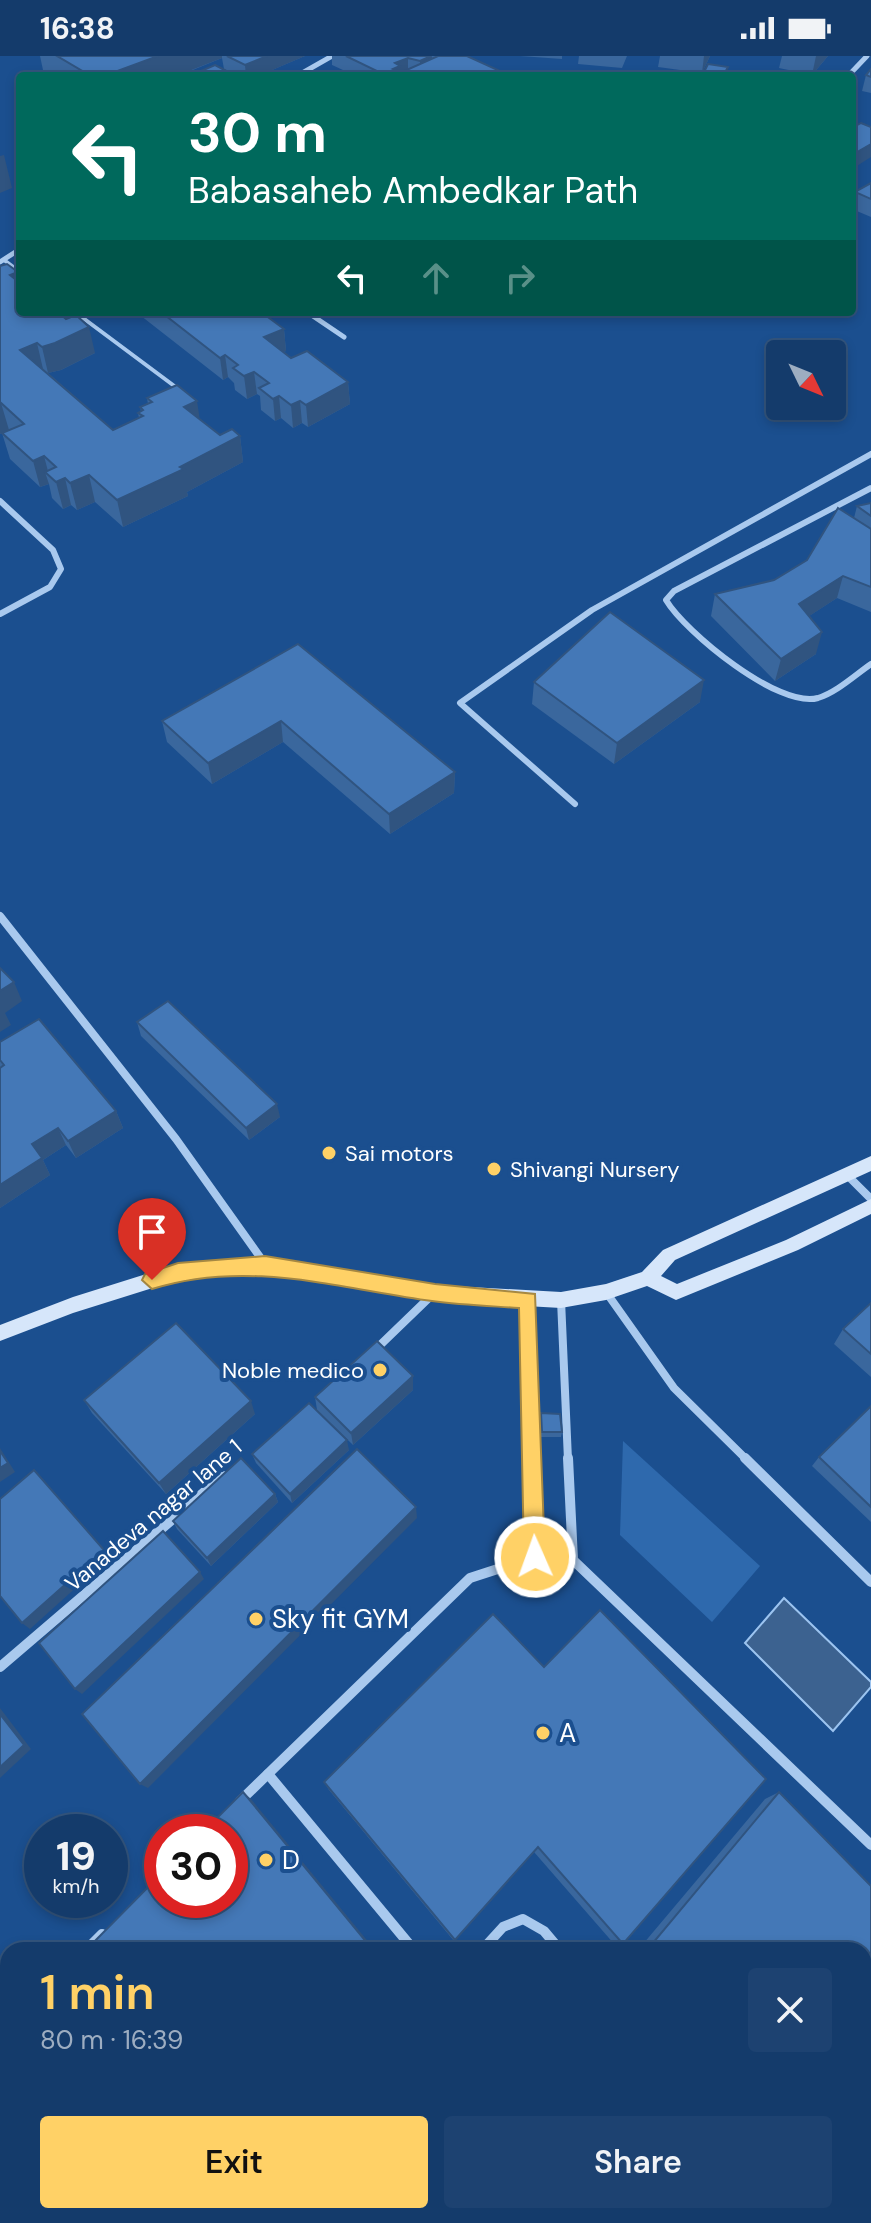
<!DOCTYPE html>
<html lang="en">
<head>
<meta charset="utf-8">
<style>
  :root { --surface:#143b6b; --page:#1d4271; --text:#f1f3f6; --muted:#9dadc1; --line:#33557e; --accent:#ffd166 }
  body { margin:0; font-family:"DM Sans",sans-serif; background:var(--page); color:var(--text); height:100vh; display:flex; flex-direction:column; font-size:30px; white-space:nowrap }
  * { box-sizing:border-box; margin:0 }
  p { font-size:26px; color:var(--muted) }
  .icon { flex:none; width:44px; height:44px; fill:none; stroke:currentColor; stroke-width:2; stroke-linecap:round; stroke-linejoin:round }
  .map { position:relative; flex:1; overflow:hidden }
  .side { position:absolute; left:0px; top:1886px; width:872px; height:282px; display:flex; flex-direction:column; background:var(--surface); border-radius:24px 24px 0 0; box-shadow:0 4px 12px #0003,0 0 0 2px var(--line) }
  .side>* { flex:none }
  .top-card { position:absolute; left:16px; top:16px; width:840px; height:244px; border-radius:8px; box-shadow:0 4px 12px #0003,0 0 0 2px var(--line); background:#00695c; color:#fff; overflow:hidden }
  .needle { width:52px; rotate:133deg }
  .fabs { position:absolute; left:766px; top:284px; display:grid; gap:16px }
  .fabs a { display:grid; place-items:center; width:80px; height:80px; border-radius:8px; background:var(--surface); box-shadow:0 4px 12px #0003,0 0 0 2px var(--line); font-size:40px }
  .speed { position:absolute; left:24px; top:1758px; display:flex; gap:16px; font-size:40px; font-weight:700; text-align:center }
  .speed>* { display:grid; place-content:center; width:104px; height:104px; border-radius:50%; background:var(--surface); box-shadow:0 4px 12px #0003,0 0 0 2px var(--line); line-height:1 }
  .speed small { font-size:20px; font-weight:400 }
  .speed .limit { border:12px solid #d22; background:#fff; color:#111 }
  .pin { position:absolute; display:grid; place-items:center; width:68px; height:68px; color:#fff; margin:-82px -34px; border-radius:50% 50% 50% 0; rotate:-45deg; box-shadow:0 0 8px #0007 }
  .pin .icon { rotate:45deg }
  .me { position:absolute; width:88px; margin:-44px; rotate:358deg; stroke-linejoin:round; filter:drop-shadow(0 0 6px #0008) }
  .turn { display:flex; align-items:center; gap:28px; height:168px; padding:0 40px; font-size:36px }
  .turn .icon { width:104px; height:104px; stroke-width:2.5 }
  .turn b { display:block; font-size:56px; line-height:68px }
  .lanes { display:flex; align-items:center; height:76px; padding:0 40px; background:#0003; justify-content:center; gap:40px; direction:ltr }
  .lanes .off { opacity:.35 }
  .round { display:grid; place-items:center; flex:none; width:84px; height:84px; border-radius:8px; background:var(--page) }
  .summary { display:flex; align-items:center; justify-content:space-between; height:136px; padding:0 40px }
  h1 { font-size:48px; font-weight:600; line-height:60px; color:var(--accent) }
  .button { display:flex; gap:16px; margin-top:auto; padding:16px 40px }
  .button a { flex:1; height:92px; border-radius:8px; background:var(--accent); color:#111; font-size:32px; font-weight:600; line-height:92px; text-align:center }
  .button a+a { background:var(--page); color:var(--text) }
  .status { display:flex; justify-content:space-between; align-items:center; height:56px; padding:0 40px; background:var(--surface); direction:ltr }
  .status svg { height:22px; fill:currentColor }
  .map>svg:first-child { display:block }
</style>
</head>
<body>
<div class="status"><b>16:38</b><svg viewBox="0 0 49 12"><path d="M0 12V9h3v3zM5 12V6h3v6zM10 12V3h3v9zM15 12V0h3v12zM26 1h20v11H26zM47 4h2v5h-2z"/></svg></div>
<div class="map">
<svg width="871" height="2167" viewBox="0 0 871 2167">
  <rect width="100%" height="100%" fill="#1b4f8f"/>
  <polygon fill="#2e69ad" points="623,1385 760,1510 712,1566 620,1479"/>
  <polygon fill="#3c6290" stroke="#9cc4f0" stroke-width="2" points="784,1542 871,1626 871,1631 833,1675 745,1587"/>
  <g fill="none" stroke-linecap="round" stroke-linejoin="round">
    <g stroke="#a9c9ee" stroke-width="4">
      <polyline points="4,204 20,216"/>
      <polyline points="75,256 181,335"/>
    </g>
    <g stroke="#a9c9ee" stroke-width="5">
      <polyline points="297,20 332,0"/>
      <polyline points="848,20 867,0"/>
      <polyline points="0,206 20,193"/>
      <polyline points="307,256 344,281"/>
    </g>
    <g stroke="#a9c9ee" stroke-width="6">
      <path d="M871 432 674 535 666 544C685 576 779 653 818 642 837 636 855 619 871 608"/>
      <polyline points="0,445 53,494 61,513 50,531 0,558"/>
      <polyline points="575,748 460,647 592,554 871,398"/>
    </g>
    <g stroke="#a9c9ee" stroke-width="8">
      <polyline points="0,860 176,1083 265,1208"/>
      <polyline points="847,1119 871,1143"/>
      <polyline points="606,1236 674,1332 747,1404"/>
      <polyline points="528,1244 532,1404"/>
      <polyline points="561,1244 568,1404"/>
      <polyline points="375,1294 434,1237"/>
    </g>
    <g stroke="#a9c9ee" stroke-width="10">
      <polyline points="568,1402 573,1504 871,1789"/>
      <polyline points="745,1402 871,1526"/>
      <polyline points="0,1611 223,1420"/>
      <polyline points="268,1718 414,1894"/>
      <polyline points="240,1745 470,1522 535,1501 532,1402"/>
      <polyline points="86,1894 102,1878"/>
      <polyline points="482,1894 503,1871 523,1863 544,1875 560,1894"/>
      <polyline points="37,2160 41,2167"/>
      <polyline points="460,2160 466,2167"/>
      <polyline points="636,2160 642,2167"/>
      <polyline points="540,2167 545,2160"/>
    </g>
    <polygon fill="#d6e6fa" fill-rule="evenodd" points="871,1100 871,1115 675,1204 661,1220 677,1228 786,1184 871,1143 871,1158 798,1194 676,1244 647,1230 606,1244 561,1252 435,1245 265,1217 178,1224 73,1257 0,1285 0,1269 73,1241 178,1208 265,1201 435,1229 561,1236 606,1228 642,1216 663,1194"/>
  </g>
  <g fill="#3a679d">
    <polygon points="40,0 305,0 258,20 237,20 224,13 222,2 183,18 188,20 53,20 43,14"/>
    <polygon points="332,0 467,0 511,20 356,20 332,9"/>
    <polygon points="520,0 562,0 562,3"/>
    <polygon points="579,0 627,0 622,12 578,8"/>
    <polygon points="660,0 710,0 702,17 658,11"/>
    <polygon points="782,0 828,0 812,19 779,12"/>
    <polygon points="871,13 871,37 862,35 866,19"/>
    <polygon points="871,127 871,161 852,153 855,136"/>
    <polygon points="0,210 20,256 95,297 61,314 48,317 113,374 139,362 138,357 141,355 140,351 148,348 147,342 199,363 220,379 240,380 243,406 187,436 188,440 123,471 95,446 77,454 71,449 63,453 52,442 49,428 40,431 10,403 2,377 9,374 0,378"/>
    <polygon points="136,256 261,256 284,273 286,295 283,296 291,302 348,326 350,348 308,371 302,367 293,372 281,362 275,365 261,354 260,340 257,338 247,343 235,334 234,327 228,321 223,324"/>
    <polygon points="871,447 871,556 837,542 809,560 816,598 775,625 711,560 715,538 774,524 807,504 854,462 857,450"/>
    <polygon points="298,588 455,716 454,737 390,778 283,686 212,728 167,686 162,665"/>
    <polygon points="534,626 700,646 614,708 532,648"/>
    <polygon points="137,966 280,1061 249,1084 141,980"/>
    <polygon points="0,986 116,1055 123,1072 76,1102 66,1089 43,1104 50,1119 0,1152"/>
    <polygon points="871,1247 871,1321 834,1288 843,1273"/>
    <polygon points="413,1320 413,1334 353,1389 317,1354 315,1341"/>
    <polygon points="84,1344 255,1358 166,1438 92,1357"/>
    <polygon points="871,1350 871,1466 812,1410 819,1401"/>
    <polygon points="541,1357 562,1376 561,1381 541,1381"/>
    <polygon points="349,1394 292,1447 256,1407 252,1398"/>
    <polygon points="275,1438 278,1446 211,1510 177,1473 173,1465"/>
    <polygon points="493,1558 623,1888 615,1889 534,1796 454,1885 329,1734 324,1726"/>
    <polygon points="779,1736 871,1830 871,2167 738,2167 741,2163 739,2160 864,2160 864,1894 638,1894 765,1743"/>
    <polygon points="382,2160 410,2160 416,2167 376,2167"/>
    <polygon points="581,2160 594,2160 599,2167 575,2167"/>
  </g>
  <g fill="#305480">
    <polygon points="158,0 222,0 222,2 176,20 104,20"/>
    <polygon points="267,0 305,0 258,20 246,20 245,9"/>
    <polygon points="432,0 432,15 420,20 420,5"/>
    <polygon points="704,0 710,0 702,17"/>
    <polygon points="816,0 828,0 812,19"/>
    <polygon points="408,2 408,17 402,16 402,20 387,20 395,7"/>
    <polygon points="871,88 871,101 852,113 852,99"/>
    <polygon points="4,99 12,132 0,137 0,100"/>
    <polygon points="18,216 20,225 20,244 10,219"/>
    <polygon points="89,271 95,297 61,314 48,317 42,291"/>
    <polygon points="284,273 286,295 266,304 264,281"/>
    <polygon points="37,287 43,313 20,294"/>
    <polygon points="225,299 228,321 223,324 220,302"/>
    <polygon points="254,316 257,338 247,343 244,320"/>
    <polygon points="348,326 350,348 308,371 306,349"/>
    <polygon points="279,340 281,362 275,365 273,343"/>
    <polygon points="197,345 201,371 184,351"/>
    <polygon points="300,345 302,367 293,372 291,349"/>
    <polygon points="1,347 9,374 0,378 0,348"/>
    <polygon points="240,380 243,406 187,436 188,440 123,471 117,444"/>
    <polygon points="44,400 49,419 45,416 49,428 40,431 33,405"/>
    <polygon points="89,419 95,446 77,454 70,427"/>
    <polygon points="65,422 71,449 63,453 56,426"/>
    <polygon points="843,520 837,542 794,570 799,548"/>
    <polygon points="822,576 816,598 775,625 781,603"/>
    <polygon points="704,624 700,646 614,708 617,687"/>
    <polygon points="281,665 283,686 212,728 208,707"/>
    <polygon points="455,716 454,737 390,778 389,758"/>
    <polygon points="14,926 22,945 5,957 11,969 0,976 0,935"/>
    <polygon points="277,1048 280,1061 249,1084 246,1072"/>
    <polygon points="116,1055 123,1072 76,1102 68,1085"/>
    <polygon points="58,1072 66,1089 43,1104 50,1119 0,1152 0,1129 32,1088"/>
    <polygon points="413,1320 413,1334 353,1389 351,1377"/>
    <polygon points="251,1345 255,1358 166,1438 159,1427"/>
    <polygon points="347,1384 349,1394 292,1447 290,1438"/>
    <polygon points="0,1392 15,1416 0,1426"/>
    <polygon points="275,1438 278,1446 211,1510 207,1502"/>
    <polygon points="416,1451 417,1462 148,1732 140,1728"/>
    <polygon points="104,1494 110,1501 30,1573 22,1567"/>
    <polygon points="200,1516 204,1523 82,1638 75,1633"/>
    <polygon points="0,1652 31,1693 0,1722"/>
    <polygon points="243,1736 251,1743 375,1894 373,1894"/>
    <polygon points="400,2160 410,2160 416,2167 405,2167"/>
  </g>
  <g fill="#4478b7" stroke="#305480" stroke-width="2">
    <polygon points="57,0 158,0 104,20 91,20"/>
    <polygon points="227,0 267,0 245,9"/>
    <polygon points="346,0 431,0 420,5 408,2 395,7 400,10 393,13 398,15 387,20"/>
    <polygon points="438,0 467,0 511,20 411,20 402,16"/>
    <polygon points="708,8 728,11 723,20 702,20"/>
    <polygon points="215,9 236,20 189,20"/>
    <polygon points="871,13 871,21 866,19"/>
    <polygon points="179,16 188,20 170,20"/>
    <polygon points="324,16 331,20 316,20"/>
    <polygon points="771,16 784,20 764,20"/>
    <polygon points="861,67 871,71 871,88 852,99 852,72"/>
    <polygon points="871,127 871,143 855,136"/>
    <polygon points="7,208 18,216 10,219 20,227 20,256 58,256 66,263 76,259 89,271 55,287 42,291 37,287 20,294 113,374 143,360 138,357 143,354 140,351 152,346 147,342 177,329 197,345 184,351 220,379 232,373 240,380 180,411 184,413 117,444 89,419 70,427 65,422 56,426 45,416 56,411 44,400 33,405 2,377 24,368 1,347 0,348 0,210"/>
    <polygon points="161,256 261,256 284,273 264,281 291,302 307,295 348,326 306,349 300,345 291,349 279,340 273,343 259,332 269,327 254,316 244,320 233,312 238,309 225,299 220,302"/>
    <polygon points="871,447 871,460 857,450"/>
    <polygon points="838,452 871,473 871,531 843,520 799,548 822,576 781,603 715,538 774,524 807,504"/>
    <polygon points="610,556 704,624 617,687 534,626"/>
    <polygon points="298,588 455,716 389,758 281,665 208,707 162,665"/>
    <polygon points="0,912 14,926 0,935"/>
    <polygon points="168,945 277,1048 246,1072 137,966"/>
    <polygon points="39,963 116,1055 68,1085 58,1072 32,1088 42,1102 0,1129 0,1012 4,1009 0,1004 0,986"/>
    <polygon points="871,1247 871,1298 843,1273"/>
    <polygon points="176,1267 251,1345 159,1427 84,1344"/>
    <polygon points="377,1285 413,1320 351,1377 315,1341"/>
    <polygon points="309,1347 347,1384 290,1438 252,1398"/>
    <polygon points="871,1350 871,1451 819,1401"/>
    <polygon points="541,1357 560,1358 562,1376 542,1376"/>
    <polygon points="357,1393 416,1451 140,1728 82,1658"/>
    <polygon points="0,1395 8,1407 0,1412"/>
    <polygon points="241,1402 275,1438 207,1502 173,1465"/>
    <polygon points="34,1414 104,1494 22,1567 0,1540 0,1443"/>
    <polygon points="163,1475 200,1516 75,1633 39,1587"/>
    <polygon points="600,1554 766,1723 623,1888 538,1791 455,1884 324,1726 493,1558 544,1611"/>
    <polygon points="0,1658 24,1689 0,1711"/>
    <polygon points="243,1736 373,1894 86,1894 162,1817 162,1844 230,1844 230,1776 203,1776"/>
    <polygon points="779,1736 871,1830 871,2167 749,2167 743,2160 864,2160 864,1894 647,1894"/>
    <polygon points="60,2160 378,2160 373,2167 65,2167"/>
    <polygon points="390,2160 400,2160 405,2167 384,2167"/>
    <polygon points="685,2160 718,2160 712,2167 690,2167"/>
  </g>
  <path fill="#ffd166" stroke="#a68842" stroke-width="2" d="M265 1200 435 1228 535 1238 545 1501 542 1509 535 1512 527 1509 524 1501 519 1252C490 1250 461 1249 432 1245 337 1232 247 1203 152 1233L142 1224 145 1218 178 1207Z"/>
  <g fill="#ffd166" stroke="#1b4f8f" stroke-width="3">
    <circle cx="329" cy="1097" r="8"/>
    <circle cx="494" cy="1113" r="8"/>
    <circle cx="380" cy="1314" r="8"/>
    <circle cx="256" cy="1563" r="8"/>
    <circle cx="543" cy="1677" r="8"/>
    <circle cx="266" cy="1804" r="8"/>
  </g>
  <g text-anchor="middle" stroke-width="8" stroke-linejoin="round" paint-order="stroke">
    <g font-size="22" fill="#fff" stroke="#1b4f8f" text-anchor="start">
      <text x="345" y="1105">Sai motors</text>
      <text x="510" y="1121">Shivangi Nursery</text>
      <text x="364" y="1322" text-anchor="end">Noble medico</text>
    </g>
    <g font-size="22" fill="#fff" stroke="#1b4f8f">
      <text transform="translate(153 1459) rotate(-40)" y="8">Vanadeva nagar lane 1</text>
    </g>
    <g font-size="26" fill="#fff" stroke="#1b4f8f" text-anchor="start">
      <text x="272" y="1572">Sky fit GYM</text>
      <text x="559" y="1686">A</text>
      <text x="282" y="1813">D</text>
    </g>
  </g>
</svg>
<div class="fabs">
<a><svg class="needle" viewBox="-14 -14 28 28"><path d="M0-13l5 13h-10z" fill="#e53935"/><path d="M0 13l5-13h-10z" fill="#9dadc1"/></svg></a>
</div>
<div class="speed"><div>19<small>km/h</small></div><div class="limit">30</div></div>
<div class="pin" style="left:152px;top:1224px;background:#d93025"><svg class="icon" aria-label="arrive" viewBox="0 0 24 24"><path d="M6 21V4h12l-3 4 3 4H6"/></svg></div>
<svg class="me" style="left:535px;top:1501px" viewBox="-20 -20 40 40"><circle r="17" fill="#ffd166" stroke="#fff" stroke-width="3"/><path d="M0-11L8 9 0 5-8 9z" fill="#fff"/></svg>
<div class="top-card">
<div class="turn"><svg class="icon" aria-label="left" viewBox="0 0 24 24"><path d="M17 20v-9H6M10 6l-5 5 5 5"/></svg><div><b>30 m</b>Babasaheb Ambedkar Path</div></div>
<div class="lanes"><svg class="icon" aria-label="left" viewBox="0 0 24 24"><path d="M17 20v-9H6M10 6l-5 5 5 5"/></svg><svg class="icon off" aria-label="ahead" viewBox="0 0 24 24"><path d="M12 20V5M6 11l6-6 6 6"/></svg><svg class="icon off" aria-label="right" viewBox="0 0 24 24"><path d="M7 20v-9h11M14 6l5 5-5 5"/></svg></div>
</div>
<section class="side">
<div class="summary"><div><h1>1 min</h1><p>80 m · 16:39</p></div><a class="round"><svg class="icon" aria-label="close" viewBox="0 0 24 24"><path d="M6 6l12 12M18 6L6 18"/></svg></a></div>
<div class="button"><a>Exit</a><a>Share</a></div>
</section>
</div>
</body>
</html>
